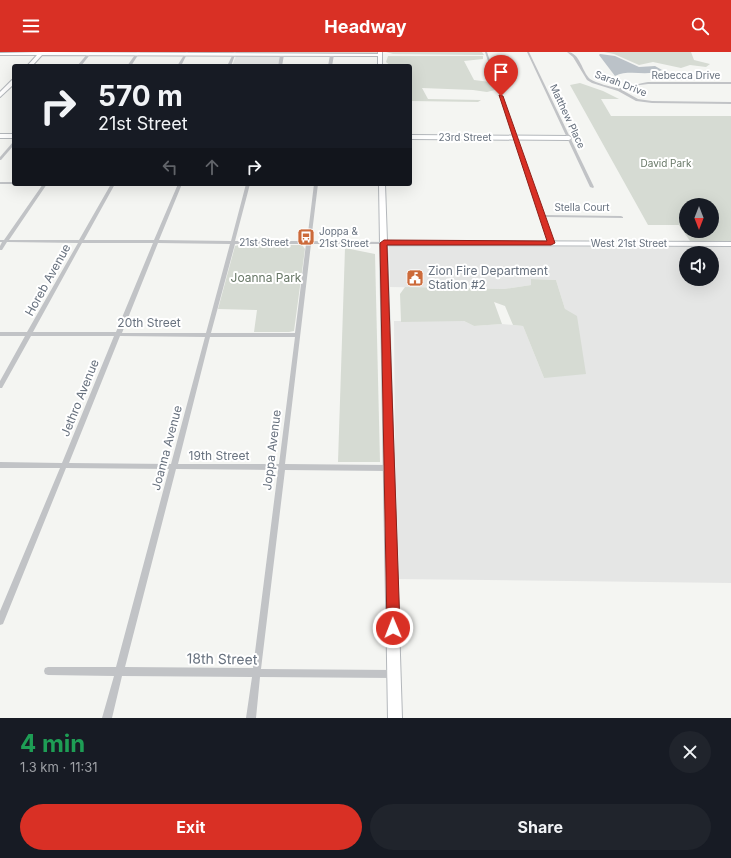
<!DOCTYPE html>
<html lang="en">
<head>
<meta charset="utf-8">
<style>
  :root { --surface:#171b24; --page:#20242c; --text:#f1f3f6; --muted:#9ea1a6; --accent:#d93025 }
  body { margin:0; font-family:Inter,sans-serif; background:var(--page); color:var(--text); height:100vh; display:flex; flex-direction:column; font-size:15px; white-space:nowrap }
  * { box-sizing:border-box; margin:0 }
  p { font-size:13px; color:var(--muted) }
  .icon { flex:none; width:22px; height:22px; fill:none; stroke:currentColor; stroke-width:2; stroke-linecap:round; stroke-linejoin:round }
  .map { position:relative; height:666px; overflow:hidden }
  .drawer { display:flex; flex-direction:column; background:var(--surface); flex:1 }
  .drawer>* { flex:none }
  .guide { position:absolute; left:12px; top:12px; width:400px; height:122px; border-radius:4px; box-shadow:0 4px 16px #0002; background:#171b24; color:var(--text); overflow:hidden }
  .needle { width:26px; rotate:180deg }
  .buttons { position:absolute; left:679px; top:146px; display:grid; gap:8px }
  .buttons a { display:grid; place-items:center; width:40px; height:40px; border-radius:50%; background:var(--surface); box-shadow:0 4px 16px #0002; font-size:20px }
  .pin { position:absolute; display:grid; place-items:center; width:34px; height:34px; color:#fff; margin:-41px -17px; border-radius:50% 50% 50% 0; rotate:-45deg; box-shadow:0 0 4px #0007 }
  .pin .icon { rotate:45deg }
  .me { position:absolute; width:44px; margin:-22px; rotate:359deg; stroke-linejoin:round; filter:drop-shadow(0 0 3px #0008) }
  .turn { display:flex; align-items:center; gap:14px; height:84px; padding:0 20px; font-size:18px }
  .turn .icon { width:52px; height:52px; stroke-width:2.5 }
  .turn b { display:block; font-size:28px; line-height:34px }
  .lanes { display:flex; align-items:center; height:38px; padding:0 20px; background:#0003; justify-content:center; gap:20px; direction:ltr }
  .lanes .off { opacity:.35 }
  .round { display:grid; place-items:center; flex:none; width:42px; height:42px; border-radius:21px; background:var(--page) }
  .head { display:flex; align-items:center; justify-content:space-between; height:68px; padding:0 20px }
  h1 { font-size:24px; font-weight:700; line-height:30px; color:#1e9e55 }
  .button { display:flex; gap:8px; margin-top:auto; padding:8px 20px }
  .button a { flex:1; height:46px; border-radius:24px; background:var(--accent); color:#fff; font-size:16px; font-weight:700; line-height:46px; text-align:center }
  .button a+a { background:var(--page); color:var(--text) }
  header { display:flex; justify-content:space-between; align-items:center; height:52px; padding:0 20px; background:var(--accent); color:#fff; font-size:18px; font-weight:700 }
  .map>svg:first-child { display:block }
</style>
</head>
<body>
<header><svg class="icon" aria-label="menu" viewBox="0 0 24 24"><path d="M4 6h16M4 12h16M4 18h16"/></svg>Headway<svg class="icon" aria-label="search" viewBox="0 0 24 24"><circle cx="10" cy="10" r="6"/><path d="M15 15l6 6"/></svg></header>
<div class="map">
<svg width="731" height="666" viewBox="0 0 731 666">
  <rect width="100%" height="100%" fill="#f4f5f2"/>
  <g fill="#e5e6e5" fill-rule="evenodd">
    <polygon points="236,4 280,4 278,14 232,14"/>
    <path d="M389 194 731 195V531L396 527 394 269H464L474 274 502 272 523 274 544 326 565 257 556 228 531 227V233L504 237 390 235ZM686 201H712V227H686Z"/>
  </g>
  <g fill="#d6dbd3" fill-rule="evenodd">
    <polygon points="0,0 380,0 380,3 0,2"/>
    <polygon points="386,0 482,0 484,3 393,2"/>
    <polygon points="604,0 691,0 694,8 710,12 706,15 690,13 681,16 653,10 639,13 614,2"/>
    <polygon points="388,4 483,4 483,7 464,9 474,28 490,30 495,38 487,40 473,38 422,36 428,47 481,48 478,50 410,49 410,14 391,14 386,10"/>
    <path d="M580 31 603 39 619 47H601L611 64H731V189H690L679 173H648L570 33ZM686 153H712V179H686Z"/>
    <polygon points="239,193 302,193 305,197 294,279 289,280 254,280 257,258 218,257 235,194"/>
    <polygon points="345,196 375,202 380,410 338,410"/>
    <polygon points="531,227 556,228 565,257 577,264 586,322 544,326 523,274 513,273 505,254 494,250 502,272 474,274 464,269 401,270 400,242 405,235 504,237 531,233"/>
  </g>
  <path fill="#bbc2c8" d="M600 2 615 4 639 15 655 14 662 18C648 25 629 17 615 24L599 3Z"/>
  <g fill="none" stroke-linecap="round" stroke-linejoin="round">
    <g stroke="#b3b7bb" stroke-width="2">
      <g id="secondary">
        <polygon points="43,0 378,2 378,0 382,0 382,14 378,14 378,4 42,3 32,14 27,14 37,3 0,3 0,1"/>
        <polygon points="12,28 14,28 14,32 0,45 0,40"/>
        <rect x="0" y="82" width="14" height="4"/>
        <polygon points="410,83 569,84 572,86 569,88 410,87"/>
        <polygon points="379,132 385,132 387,189 731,190 731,194 387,193 402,666 388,666"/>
      </g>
    </g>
    <g fill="#c1c3c6" fill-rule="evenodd">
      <polygon points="89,0 92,0 81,14 77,14"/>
      <polygon points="137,0 140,0 131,14 127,14"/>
      <polygon points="186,0 188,0 181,14 177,14"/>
      <polygon points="234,0 236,0 231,14 227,14"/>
      <polygon points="485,0 487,0 544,163 621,164 623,165 623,166 545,165 553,191 551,192 549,192"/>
      <polygon points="527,0 529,0 594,135 593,136 590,135"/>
      <path d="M567 0C580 0 582 20 590 27 596 31 611 35 617 36 622 37 641 31 648 30H731V32H648L640 33 622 38 638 47 652 49 731 50V52L652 51 636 49 618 39 592 31 587 28 573 5Z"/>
      <polygon points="282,2 284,3 282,14 278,14 280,3"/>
      <polygon points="332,2 334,3 332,14 328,14 330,3"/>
      <polygon points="13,90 14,90 14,93 1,108 0,108 0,105"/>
      <polygon points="0,130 14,130 14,132 15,132 0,132"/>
      <path d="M43 132H47L9 188H79L111 132H115L84 188H154L178 132H182L159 188 231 189 246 132H250L235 189H307L314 132H318L311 189 386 190V192H311L285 412 389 413 391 414 392 416 391 418 389 419 285 418 261 617 394 618 397 619 398 622 397 625 394 626 260 625 256 666H246L252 625 122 624 112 666H102L114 624 48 623 45 622 44 619 45 616 48 615H116L169 417 66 416 3 572 0 573V559L60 416H0V410L62 411 114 284H31L2 336H0V329L25 284H0V280H27L78 191 7 190 2 198H0V194L2 190H0V188H4ZM82 191H153L116 280H33ZM158 191 230 192 206 281H122ZM235 192H306L295 281H211ZM120 284 205 285 171 412 69 411ZM210 285H295L279 412H178ZM176 417 278 418 253 616 125 615Z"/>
    </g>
    <use href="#secondary" fill="#fff" fill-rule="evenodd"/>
  </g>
  <polygon fill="#d93025" stroke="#8d1f18" points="499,43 503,44 555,191 551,193 387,193 400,576 398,580 393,582 389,580 387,576 380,191 384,188 547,189"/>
  <defs>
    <g id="bus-square" transform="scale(0.9)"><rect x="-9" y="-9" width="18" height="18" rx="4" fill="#cc6a3a" stroke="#fff"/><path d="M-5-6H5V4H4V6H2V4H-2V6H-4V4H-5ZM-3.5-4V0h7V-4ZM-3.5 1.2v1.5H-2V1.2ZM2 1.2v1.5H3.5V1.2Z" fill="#fff"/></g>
    <g id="civic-square" transform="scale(0.9)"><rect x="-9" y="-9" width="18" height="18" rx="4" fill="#cc6a3a" stroke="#fff"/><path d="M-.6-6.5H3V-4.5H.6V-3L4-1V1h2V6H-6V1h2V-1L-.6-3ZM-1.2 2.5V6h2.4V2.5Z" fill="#fff"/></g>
  </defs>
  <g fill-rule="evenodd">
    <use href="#bus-square" x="306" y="185"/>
    <use href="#civic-square" x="415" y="226"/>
  </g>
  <g text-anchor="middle" stroke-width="4" stroke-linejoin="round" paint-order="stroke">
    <g font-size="10" fill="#68727f" stroke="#fff">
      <text x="686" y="27">Rebecca Drive</text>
      <text transform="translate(621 31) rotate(21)" y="4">Sarah Drive</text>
      <text transform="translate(568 64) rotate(65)" y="4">Matthew Place</text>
      <text x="465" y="89">23rd Street</text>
      <text x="582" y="159">Stella Court</text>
      <text x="264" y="194">21st Street</text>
      <text x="629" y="195">West 21st Street</text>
    </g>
    <g font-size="10" fill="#677766" stroke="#fff">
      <text x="666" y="115">David Park</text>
    </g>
    <g font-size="10" fill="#68727f" stroke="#fff" text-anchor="start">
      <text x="319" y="183">Joppa &amp;<tspan x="319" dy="12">21st Street</tspan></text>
    </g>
    <g font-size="12" fill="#68727f" stroke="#fff" text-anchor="start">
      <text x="428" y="223">Zion Fire Department<tspan x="428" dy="14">Station #2</tspan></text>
    </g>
    <g font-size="12" fill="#677766" stroke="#fff">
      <text x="266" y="230">Joanna Park</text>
    </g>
    <g font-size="12" fill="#68727f" stroke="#fff">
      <text transform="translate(48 228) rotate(-61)" y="4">Horeb Avenue</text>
      <text x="149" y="275">20th Street</text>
      <text transform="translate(80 346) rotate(-68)" y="4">Jethro Avenue</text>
      <text transform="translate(167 396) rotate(-75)" y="4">Joanna Avenue</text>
      <text transform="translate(272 398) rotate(-83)" y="4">Joppa Avenue</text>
      <text x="219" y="408">19th Street</text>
    </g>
    <g font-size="14" fill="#68727f" stroke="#fff">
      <text transform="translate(222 607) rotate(1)" y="5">18th Street</text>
    </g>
  </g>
</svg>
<div class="buttons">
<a><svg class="needle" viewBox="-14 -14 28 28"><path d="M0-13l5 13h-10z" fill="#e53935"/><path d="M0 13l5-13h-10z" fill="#9ea1a6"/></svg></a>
<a><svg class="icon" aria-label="sound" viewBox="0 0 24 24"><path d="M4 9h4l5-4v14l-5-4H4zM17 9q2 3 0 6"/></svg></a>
</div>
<div class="pin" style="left:501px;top:44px;background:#d93025"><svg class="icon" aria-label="arrive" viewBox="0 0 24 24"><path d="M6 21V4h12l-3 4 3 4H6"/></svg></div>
<svg class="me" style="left:393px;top:576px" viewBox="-20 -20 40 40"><circle r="17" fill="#d93025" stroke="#fff" stroke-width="3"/><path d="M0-11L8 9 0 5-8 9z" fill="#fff"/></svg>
<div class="guide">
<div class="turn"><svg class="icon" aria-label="right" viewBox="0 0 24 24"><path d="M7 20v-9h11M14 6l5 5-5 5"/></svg><div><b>570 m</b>21st Street</div></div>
<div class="lanes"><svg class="icon off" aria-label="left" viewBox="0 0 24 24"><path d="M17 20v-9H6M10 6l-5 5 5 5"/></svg><svg class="icon off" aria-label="ahead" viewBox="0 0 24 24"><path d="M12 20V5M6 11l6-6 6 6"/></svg><svg class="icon" aria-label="right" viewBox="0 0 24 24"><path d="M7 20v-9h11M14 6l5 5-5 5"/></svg></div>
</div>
</div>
<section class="drawer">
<div class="head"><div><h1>4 min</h1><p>1.3 km · 11:31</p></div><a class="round"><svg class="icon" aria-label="close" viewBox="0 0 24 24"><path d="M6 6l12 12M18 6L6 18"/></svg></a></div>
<div class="button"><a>Exit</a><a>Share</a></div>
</section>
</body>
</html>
